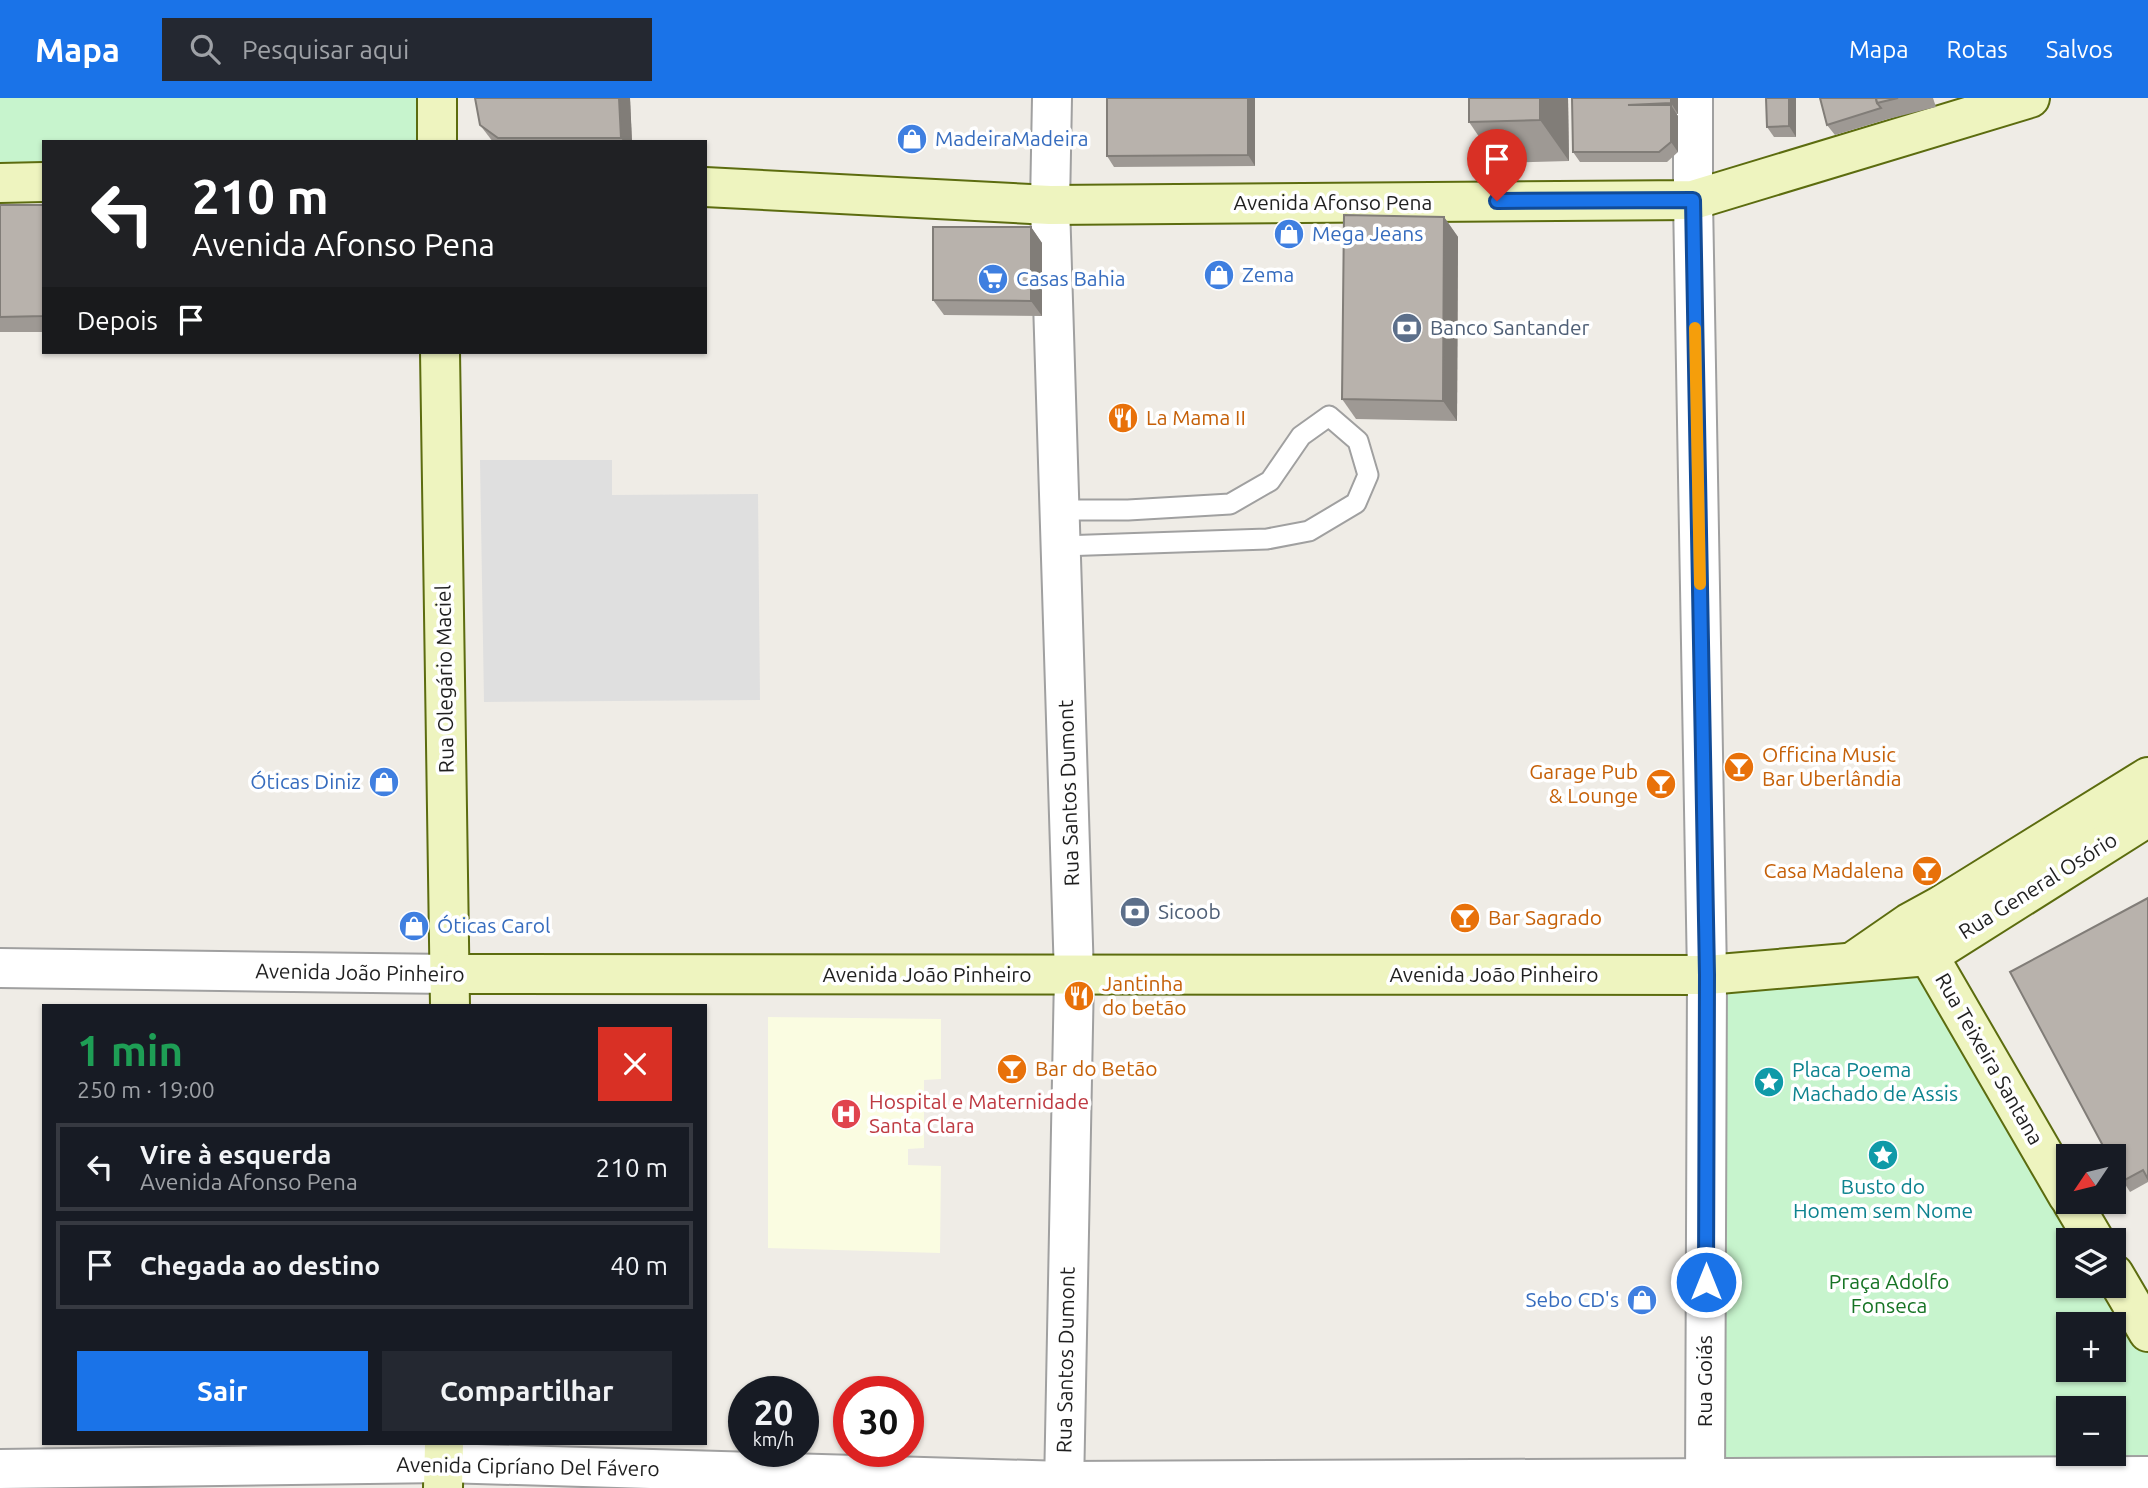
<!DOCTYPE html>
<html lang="pt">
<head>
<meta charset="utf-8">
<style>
  :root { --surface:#171b24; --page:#242831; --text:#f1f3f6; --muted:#9ea1a6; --line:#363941; --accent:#1a73e8 }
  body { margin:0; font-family:Ubuntu,sans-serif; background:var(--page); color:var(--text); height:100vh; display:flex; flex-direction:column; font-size:26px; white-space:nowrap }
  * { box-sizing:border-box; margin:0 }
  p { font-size:23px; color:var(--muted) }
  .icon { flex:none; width:38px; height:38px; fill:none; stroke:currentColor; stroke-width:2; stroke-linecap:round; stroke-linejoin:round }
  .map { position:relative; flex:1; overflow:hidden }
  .details { position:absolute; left:42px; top:906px; width:665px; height:441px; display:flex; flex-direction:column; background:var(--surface); border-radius:0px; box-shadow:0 2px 5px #0004 }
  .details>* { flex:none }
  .banner { position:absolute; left:42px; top:42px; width:665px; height:214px; border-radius:0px; box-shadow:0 2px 5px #0004; background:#202124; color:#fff; overflow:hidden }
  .needle { width:46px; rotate:235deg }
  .controls { position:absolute; left:2056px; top:1046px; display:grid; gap:14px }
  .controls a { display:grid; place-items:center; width:70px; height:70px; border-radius:0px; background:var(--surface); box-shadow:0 2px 5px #0004; font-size:35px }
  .speed { position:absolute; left:728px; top:1278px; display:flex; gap:14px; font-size:35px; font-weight:700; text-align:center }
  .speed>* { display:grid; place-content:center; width:91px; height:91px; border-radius:50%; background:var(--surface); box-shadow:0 2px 5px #0004; line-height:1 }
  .speed small { font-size:18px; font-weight:400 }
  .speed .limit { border:10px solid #d22; background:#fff; color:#111 }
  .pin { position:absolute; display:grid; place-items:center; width:60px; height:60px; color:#fff; margin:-72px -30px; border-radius:50% 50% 50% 0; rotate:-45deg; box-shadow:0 0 7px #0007 }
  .pin .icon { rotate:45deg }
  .me { position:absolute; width:77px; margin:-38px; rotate:0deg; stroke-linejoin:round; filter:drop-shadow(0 0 5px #0008) }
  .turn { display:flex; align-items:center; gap:24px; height:147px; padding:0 35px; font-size:32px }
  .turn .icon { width:91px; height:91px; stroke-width:2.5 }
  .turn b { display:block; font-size:49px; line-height:60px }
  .then { display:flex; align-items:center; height:66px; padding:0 35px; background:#0003; gap:14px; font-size:26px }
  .round { display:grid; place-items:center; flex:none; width:74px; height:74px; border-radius:0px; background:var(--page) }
  .head { display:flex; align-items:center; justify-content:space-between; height:119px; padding:0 35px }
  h1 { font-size:42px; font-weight:700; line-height:52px; color:#1e9e55 }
  .cta { display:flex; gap:14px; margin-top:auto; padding:14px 35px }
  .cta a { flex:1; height:80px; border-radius:0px; background:var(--accent); color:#fff; font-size:28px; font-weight:700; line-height:80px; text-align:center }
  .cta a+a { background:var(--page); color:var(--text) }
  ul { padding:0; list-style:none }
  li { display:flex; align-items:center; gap:21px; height:88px; margin:0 14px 10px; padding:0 21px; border:4px solid var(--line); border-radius:0px }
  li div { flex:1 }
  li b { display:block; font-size:26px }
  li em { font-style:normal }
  header { display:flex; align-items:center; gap:42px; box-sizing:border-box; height:98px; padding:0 35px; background:var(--accent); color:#fff }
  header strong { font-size:33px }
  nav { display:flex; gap:38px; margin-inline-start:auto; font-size:24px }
  .search { width:490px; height:63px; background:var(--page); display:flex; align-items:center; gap:18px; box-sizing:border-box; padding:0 24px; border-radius:0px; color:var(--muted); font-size:26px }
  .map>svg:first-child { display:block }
</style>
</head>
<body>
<header>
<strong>Mapa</strong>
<div class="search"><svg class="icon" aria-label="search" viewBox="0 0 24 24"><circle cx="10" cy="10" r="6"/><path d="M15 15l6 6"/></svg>Pesquisar aqui</div>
<nav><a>Mapa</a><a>Rotas</a><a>Salvos</a></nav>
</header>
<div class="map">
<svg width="2148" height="1390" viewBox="0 0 2148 1390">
  <rect width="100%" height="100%" fill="#efece6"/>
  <polygon fill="#fafce1" points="768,919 941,921 941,981 924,982 924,1050 908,1051 908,1067 941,1068 940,1155 768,1150"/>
  <g fill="#c7f4cd" fill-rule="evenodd">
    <polygon points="0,0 438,0 438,44 44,44 44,84 0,85"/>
    <path d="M1927 865 2087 1143H2068V1188H2113L2148 1249V1375L1709 1377 1710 880ZM2068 1227H2114V1272H2068ZM2068 1311H2114V1356H2068Z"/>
  </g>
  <polygon fill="#dfdfdf" points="480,362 612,362 612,397 758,396 760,602 484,604"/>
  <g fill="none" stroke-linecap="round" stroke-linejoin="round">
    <g stroke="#a0a0a0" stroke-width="23">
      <polyline id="lane" points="1060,412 1128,412 1230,406 1270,383 1301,338 1329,318 1358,343 1368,377 1356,405 1309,433 1267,441 1061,448"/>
    </g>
    <g stroke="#a0a0a0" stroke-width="42">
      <g id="street">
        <polyline points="1052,0 1050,107 1074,878 1064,1390"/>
        <polyline points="1693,0 1693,102 1707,877 1705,1390"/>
        <polyline points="0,870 450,876"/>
        <polyline points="0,1371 444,1365 1064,1383 2148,1378"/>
      </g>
    </g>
    <g stroke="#5c6c0f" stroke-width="42">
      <g id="secondary">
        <polyline points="437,44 437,0"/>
        <polyline points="0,85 44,84"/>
        <polyline points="705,89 1050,107 1693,102 2030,0"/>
        <polyline points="440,254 450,908"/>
        <polyline points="1916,836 2068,1098"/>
        <polyline points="1854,863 1909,825 1940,808 2148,679"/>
        <polyline points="450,876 1707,877 1928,858 2148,719"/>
        <polyline points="2072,1104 2095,1143"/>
        <polyline points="2114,1176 2148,1234"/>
        <polyline points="443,1390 444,1346"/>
      </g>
    </g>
    <use href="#lane" stroke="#fff" stroke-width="19"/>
    <use href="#street" stroke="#fff" stroke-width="38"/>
    <use href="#secondary" stroke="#eef4bf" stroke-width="38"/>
  </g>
  <g fill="#9e9994">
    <polygon points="630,0 632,44 493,44 480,27"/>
    <polygon points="1255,0 1255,68 1114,69 1107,58"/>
    <polygon points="1568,0 1569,63 1497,65 1469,24"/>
    <polygon points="1572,0 1678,0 1678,16 1676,16 1678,18 1678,54 1667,64 1580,64 1573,54"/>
    <polygon points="1796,0 1796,39 1774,39 1767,29"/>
    <polygon points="1820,0 1933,0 1936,9 1888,21 1835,37 1827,27"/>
    <rect x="0" y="107" width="44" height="127"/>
    <polygon points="1444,119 1458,139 1457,323 1356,321 1342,301"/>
    <polygon points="1031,129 1042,145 1042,218 944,217 933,202"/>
    <polygon points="2148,800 2148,1084 2130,1094 2123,1083"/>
  </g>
  <g fill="#817d78">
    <polygon points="619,0 630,0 632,44 624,44 621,40"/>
    <polygon points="1248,0 1255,0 1255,68 1248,57"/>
    <polygon points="1540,0 1568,0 1569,63 1540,22"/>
    <polygon points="1671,0 1678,0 1678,16 1671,5"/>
    <polygon points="1789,0 1796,0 1796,39 1789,28"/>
    <polygon points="1671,7 1678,18 1678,54 1671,44"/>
    <polygon points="1444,119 1458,139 1457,323 1443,303"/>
    <polygon points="1031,129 1042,145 1042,218 1031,203"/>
  </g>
  <g fill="#b8b2ac" stroke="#817d78" stroke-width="2">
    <polygon points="475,0 619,0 621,40 498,40 480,27"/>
    <polygon points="1107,0 1248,0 1248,57 1107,58"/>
    <polygon points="1469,0 1540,0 1540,22 1469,24"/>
    <polygon points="1572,0 1671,0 1671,5 1628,7 1671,7 1671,44 1659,54 1573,54"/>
    <polygon points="1766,0 1789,0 1789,28 1767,29"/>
    <polygon points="1820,0 1876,0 1877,5 1881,10 1827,27"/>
    <polygon points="1876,0 1898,0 1877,5"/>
    <polygon points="0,107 44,107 44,218 0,219"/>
    <polygon points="1344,117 1444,119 1443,303 1342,301"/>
    <polygon points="933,129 1031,129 1031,203 933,202"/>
    <polygon points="2148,800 2148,1081 2143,1072 2123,1083 2114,1067 2114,1059 2109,1059 2010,874"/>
  </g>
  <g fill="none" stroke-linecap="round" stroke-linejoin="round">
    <g stroke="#114b97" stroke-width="18">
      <polyline id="route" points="1497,103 1693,102 1707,877 1706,1184"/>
    </g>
    <use href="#route" stroke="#1a73e8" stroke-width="12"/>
    <polyline stroke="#f59e0b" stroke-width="12" points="1695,230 1700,486"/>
  </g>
  <defs>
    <g id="shop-disc" transform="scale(1.575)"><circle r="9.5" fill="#3f7fe0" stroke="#fff"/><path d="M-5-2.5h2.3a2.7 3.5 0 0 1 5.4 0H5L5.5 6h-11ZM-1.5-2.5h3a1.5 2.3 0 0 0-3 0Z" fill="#fff"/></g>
    <g id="supermarket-disc" transform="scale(1.575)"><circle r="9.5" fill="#3f7fe0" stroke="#fff"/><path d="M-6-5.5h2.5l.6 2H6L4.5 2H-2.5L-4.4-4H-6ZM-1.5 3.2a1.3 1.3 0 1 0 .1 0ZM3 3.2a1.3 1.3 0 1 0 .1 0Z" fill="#fff"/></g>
    <g id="bank-disc" transform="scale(1.575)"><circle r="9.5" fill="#5c6f8a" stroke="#fff"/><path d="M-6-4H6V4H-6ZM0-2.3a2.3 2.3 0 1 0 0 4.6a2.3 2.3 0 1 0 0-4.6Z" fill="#fff"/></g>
    <g id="restaurant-disc" transform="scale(1.575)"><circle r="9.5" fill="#e8710a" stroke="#fff"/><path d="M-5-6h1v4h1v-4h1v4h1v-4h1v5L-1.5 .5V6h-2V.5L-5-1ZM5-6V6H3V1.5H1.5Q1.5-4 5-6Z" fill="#fff"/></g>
    <g id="bar-disc" transform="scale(1.575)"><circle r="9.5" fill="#e8710a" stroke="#fff"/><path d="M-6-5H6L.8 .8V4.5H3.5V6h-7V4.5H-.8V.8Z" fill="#fff"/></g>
    <g id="sight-disc" transform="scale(1.575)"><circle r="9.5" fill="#0f9aa8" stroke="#fff"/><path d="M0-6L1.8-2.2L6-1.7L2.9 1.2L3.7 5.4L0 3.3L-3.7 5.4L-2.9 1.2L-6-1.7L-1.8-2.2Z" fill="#fff"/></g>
    <g id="hospital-disc" transform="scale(1.575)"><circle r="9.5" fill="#e0444e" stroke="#fff"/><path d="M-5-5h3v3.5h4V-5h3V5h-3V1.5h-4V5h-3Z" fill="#fff"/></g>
  </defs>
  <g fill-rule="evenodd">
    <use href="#shop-disc" x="912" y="41"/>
    <use href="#shop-disc" x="1289" y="136"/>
    <use href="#shop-disc" x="1219" y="177"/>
    <use href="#supermarket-disc" x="993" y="181"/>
    <use href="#bank-disc" x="1407" y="230"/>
    <use href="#restaurant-disc" x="1123" y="320"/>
    <use href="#bar-disc" x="1739" y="669"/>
    <use href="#shop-disc" x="384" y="684"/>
    <use href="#bar-disc" x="1661" y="686"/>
    <use href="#bar-disc" x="1927" y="773"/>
    <use href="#bank-disc" x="1135" y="814"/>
    <use href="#bar-disc" x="1465" y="820"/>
    <use href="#shop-disc" x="414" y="828"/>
    <use href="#restaurant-disc" x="1079" y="898"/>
    <use href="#bar-disc" x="1012" y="971"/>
    <use href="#sight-disc" x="1769" y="984"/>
    <use href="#hospital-disc" x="846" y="1016"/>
    <use href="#sight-disc" x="1883" y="1057"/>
    <use href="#shop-disc" x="1642" y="1202"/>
  </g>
  <g text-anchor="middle" stroke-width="7" stroke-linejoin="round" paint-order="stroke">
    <g font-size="21" fill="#366cbe" stroke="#fff" text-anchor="start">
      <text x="935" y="48">MadeiraMadeira</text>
      <text x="1312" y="143">Mega Jeans</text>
      <text x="1242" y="184">Zema</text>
      <text x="1016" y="188">Casas Bahia</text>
      <text x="361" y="691" text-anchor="end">Óticas Diniz</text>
      <text x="437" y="835">Óticas Carol</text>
      <text x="1619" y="1209" text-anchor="end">Sebo CD's</text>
    </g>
    <g font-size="21" fill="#1f1f1f" stroke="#fff">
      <text x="1333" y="112">Avenida Afonso Pena</text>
      <text transform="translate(445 581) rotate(-91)" y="7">Rua Olegário Maciel</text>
      <text transform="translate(1069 695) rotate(-92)" y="7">Rua Santos Dumont</text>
      <text transform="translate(2038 788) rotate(-32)" y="7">Rua General Osório</text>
      <text transform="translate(360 875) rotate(1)" y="7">Avenida João Pinheiro</text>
      <text x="927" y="884">Avenida João Pinheiro</text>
      <text x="1494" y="884">Avenida João Pinheiro</text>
      <text transform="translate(1989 961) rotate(60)" y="7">Rua Teixeira Santana</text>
      <text transform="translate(1066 1262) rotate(-89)" y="7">Rua Santos Dumont</text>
      <text transform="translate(1705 1283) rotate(-90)" y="7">Rua Goiás</text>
      <text transform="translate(528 1369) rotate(1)" y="7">Avenida Cipríano Del Fávero</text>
    </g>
    <g font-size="21" fill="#4e5e75" stroke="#fff" text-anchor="start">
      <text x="1430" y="237">Banco Santander</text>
      <text x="1158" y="821">Sicoob</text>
    </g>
    <g font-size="21" fill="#c56008" stroke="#fff" text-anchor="start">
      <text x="1146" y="327">La Mama II</text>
      <text x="1762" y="664">Officina Music<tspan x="1762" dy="24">Bar Uberlândia</tspan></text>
      <text x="1638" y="681" text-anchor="end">Garage Pub<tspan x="1638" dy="24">&amp; Lounge</tspan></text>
      <text x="1904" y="780" text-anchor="end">Casa Madalena</text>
      <text x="1488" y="827">Bar Sagrado</text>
      <text x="1102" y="893">Jantinha<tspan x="1102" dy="24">do betão</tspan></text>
      <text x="1035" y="978">Bar do Betão</text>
    </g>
    <g font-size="21" fill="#0d838f" stroke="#fff" text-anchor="start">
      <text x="1792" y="979">Placa Poema<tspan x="1792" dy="24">Machado de Assis</tspan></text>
      <text x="1883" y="1096" text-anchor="middle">Busto do<tspan x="1883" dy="24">Homem sem Nome</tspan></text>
    </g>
    <g font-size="21" fill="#be3a42" stroke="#fff" text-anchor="start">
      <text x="869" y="1011">Hospital e Maternidade<tspan x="869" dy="24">Santa Clara</tspan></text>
    </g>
    <g font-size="21" fill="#167324" stroke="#fff">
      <text x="1889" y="1191">Praça Adolfo<tspan x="1889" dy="24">Fonseca</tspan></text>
    </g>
  </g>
</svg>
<div class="controls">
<a><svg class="needle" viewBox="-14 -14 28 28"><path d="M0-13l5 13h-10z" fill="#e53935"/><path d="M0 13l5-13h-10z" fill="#9ea1a6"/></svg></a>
<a><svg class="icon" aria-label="layers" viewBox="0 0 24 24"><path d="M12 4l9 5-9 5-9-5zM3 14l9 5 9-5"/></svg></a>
<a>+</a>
<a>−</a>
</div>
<div class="speed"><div>20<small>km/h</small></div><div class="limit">30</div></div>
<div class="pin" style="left:1497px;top:103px;background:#d93025"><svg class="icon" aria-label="arrive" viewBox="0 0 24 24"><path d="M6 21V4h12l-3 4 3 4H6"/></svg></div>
<svg class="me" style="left:1706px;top:1184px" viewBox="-20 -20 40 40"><circle r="17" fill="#1a73e8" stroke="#fff" stroke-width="3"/><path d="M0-11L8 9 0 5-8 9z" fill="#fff"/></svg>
<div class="banner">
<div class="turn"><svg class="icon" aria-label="left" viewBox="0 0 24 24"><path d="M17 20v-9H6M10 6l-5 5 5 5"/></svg><div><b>210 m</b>Avenida Afonso Pena</div></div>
<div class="then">Depois<svg class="icon" aria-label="arrive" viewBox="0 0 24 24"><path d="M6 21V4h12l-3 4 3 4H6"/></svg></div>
</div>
<section class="details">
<div class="head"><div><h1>1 min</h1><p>250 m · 19:00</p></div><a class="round" style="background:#d93025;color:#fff"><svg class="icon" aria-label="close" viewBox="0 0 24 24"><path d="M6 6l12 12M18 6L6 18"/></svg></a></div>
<ul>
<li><svg class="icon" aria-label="left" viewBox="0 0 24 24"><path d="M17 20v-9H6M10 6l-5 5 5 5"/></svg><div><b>Vire à esquerda</b><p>Avenida Afonso Pena</p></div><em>210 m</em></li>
<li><svg class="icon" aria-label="arrive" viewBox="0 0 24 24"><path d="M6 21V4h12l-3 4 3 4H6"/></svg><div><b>Chegada ao destino</b></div><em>40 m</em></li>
</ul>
<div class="cta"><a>Sair</a><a>Compartilhar</a></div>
</section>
</div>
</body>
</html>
